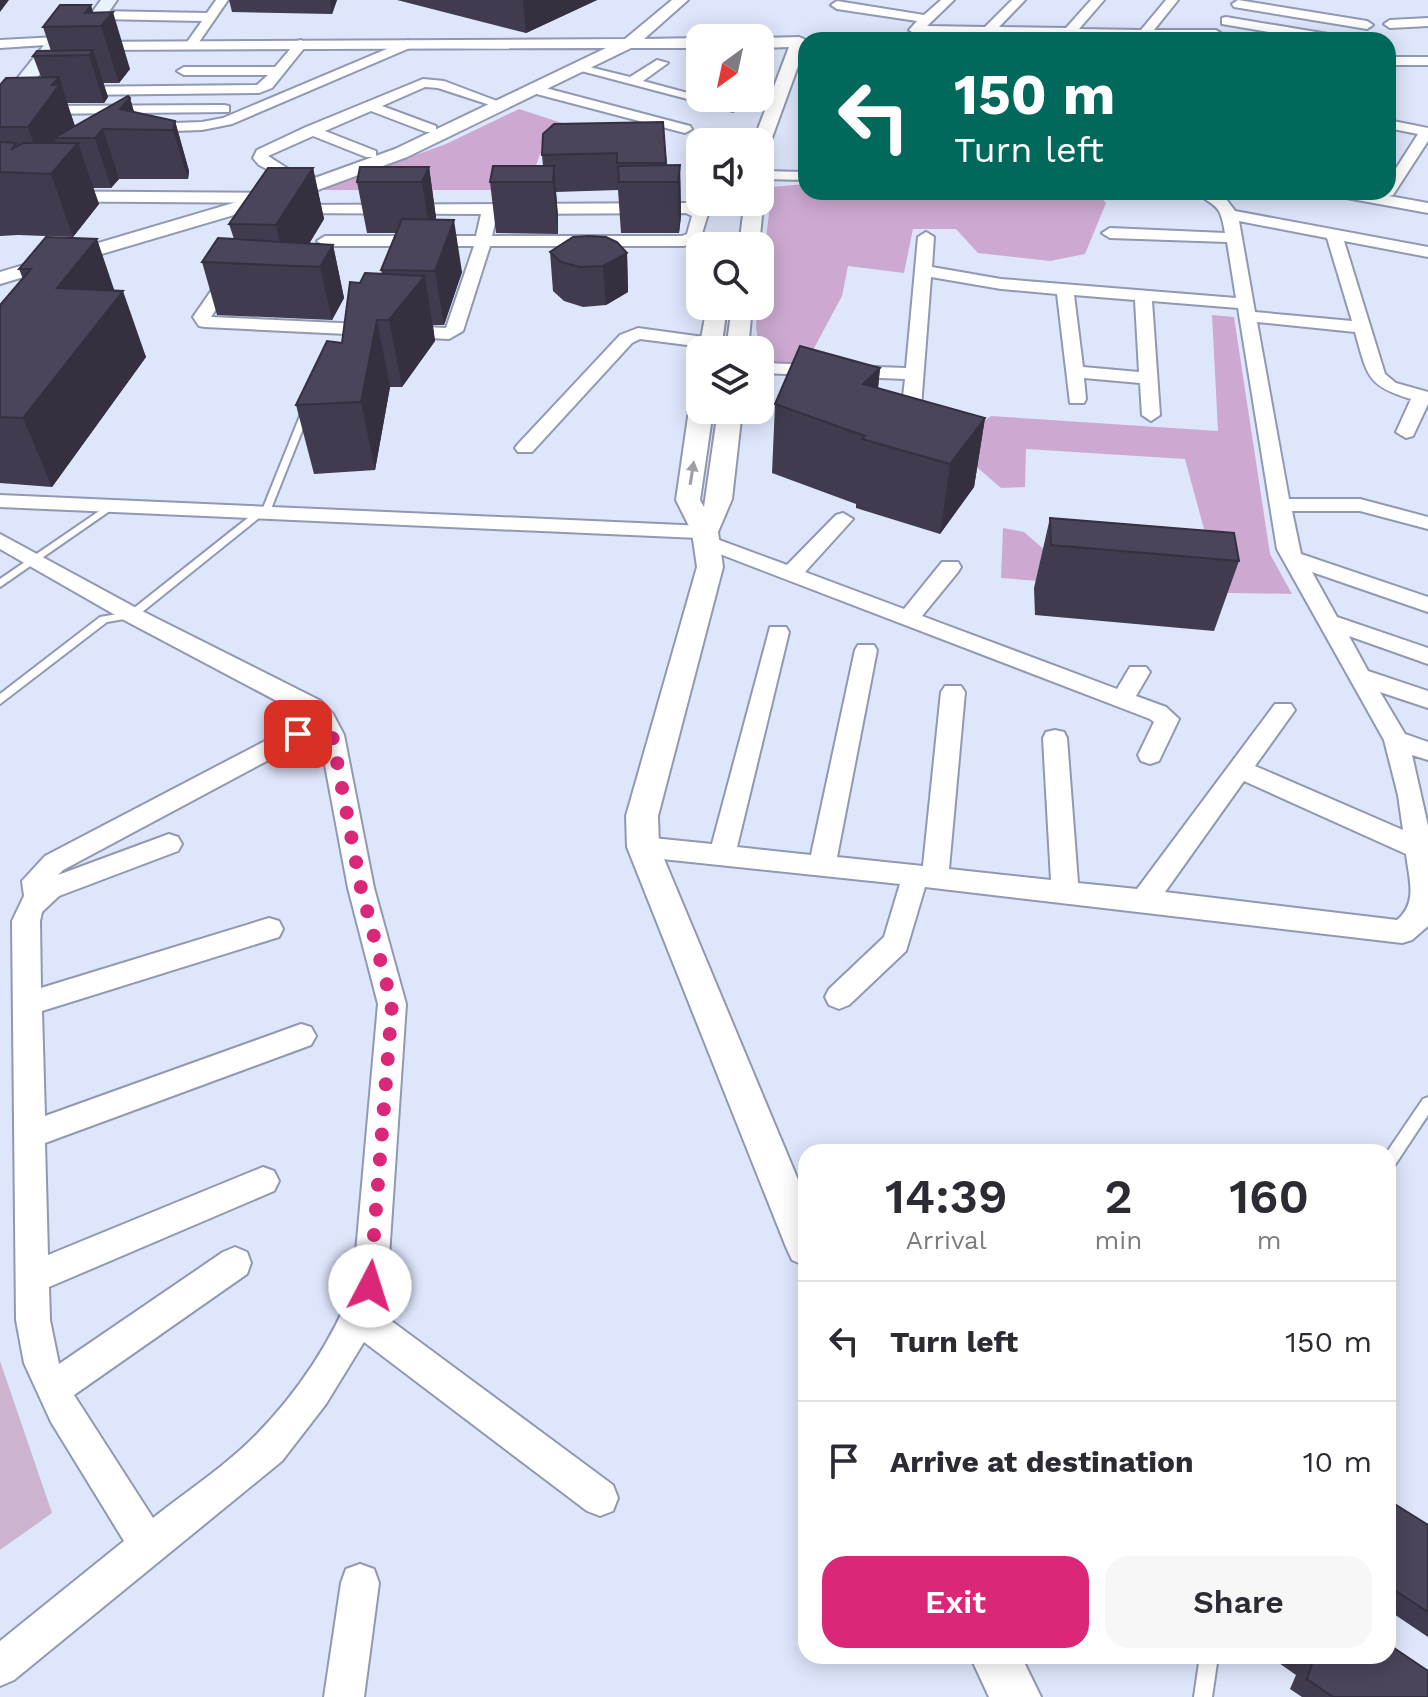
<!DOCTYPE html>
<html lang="en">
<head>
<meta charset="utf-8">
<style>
  :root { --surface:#fff; --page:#f7f7f7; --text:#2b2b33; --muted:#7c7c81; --line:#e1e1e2; --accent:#db2777 }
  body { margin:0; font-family:"Work Sans",sans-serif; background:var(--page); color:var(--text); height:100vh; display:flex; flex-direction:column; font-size:30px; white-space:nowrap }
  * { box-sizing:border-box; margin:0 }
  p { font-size:26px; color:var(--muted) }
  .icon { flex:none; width:44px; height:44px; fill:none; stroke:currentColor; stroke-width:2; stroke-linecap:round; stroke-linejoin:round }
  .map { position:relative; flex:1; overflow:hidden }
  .drawer { position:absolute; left:798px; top:1144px; width:598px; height:520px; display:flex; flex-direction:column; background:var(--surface); border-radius:24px; box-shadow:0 4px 20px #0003 }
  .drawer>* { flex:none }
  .top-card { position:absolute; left:798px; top:32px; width:598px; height:168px; border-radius:24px; box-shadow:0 4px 20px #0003; background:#00695c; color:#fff; overflow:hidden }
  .needle { width:52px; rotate:213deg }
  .controls { position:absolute; left:686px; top:24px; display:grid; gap:16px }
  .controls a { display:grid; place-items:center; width:88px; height:88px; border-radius:16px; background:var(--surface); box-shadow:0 4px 20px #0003; font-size:40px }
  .pin { position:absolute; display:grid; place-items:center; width:68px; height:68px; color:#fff; margin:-34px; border-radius:16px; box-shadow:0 4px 12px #0006 }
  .me { position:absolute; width:88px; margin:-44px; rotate:5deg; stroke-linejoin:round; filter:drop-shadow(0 0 6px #0008) }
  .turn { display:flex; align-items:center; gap:28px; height:168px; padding:0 24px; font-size:36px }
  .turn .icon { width:104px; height:104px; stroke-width:2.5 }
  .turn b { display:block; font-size:56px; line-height:68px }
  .eta { display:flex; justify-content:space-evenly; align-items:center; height:136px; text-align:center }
  .eta b { font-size:48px; font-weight:600; line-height:56px }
  .button { display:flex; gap:16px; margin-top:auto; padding:16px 24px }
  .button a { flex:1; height:92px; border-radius:24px; background:var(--accent); color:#fff; font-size:32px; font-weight:600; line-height:92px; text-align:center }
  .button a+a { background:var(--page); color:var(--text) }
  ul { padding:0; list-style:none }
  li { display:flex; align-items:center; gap:24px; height:120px; padding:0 24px; border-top:2px solid var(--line) }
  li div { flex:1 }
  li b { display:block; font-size:30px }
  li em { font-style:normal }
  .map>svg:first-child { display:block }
</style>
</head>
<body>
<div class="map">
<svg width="1428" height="1697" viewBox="0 0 1428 1697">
  <rect width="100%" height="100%" fill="#dee6fc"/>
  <polygon fill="#ccb4cf" points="0,1361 52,1513 0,1550"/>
  <g fill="#cda9d1">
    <polygon points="519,109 627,144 540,154 528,190 320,190 446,144"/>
    <polygon points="806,184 806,192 1096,192 1106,203 1085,254 1050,261 978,253 956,229 913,229 904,273 848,266 842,296 805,365 760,362 756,326 772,187"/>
    <polygon points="1212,315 1234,317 1270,554 1292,594 1179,592 1001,578 1003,528 1024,532 1048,553 1210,551 1185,459 1026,449 1025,487 1001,488 972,463 968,433 991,416 1218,431"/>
  </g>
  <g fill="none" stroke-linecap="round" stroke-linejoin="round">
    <g stroke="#9098b2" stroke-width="4">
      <g id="service">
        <polygon points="306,408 310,411 269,514 264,514 136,617 107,622 0,704 0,694 100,617 129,612 259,509 263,508 302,411"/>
        <polygon points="111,503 114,504 114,508 0,587 0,579"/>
        <polygon points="1428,1097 1428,1115 1393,1168 1388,1170 1387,1152 1423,1099"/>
        <polygon points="1200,1656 1218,1656 1212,1697 1194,1697"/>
      </g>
    </g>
    <g stroke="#9098b2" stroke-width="4">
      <g id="minor">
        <polygon points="216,0 228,0 195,48 191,49 185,45 202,21 98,19 92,15 98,11 207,13"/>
        <polygon points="941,0 954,0 927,26 985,27 1012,0 1025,0 999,27 1066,28 1091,0 1104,0 1079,29 1141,30 1166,0 1178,0 1154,30 1216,30 1222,34 1216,38 1111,37 1093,40 1090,36 915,34 909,30 917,21 837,9 831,5 837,1 924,15"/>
        <polygon points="1238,0 1367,21 1373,25 1367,29 1234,7 1232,4"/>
        <polygon points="1226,17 1340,36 1346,40 1317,40 1222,24 1222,18"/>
        <polygon points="1428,18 1428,26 1390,28 1384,24 1390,20"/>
        <polygon points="57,37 63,41 61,44 0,48 0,40"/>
        <polygon points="301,40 307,44 305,47 272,88 259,93 72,95 65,91 72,87 257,85 268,75 184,75 177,71 184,67 275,67 297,41"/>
        <polygon points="408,40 414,44 412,47 232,124 202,130 144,132 137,128 144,124 202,122 223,118"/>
        <rect x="1388" y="57" width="40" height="8"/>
        <polygon points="657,60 668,63 643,81 740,107 733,111 570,68 577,64 630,77"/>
        <polygon points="423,79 444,81 497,101 490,105 438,88 425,87 382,106 436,126 436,132 426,132 371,111 325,131 376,151 376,157 366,157 313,136 268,156 301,177 301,183 296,184 259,165 253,158 257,150 306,127"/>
        <polygon points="534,85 690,126 692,129 685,133 529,92 529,86"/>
        <polygon points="224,105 229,106 229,112 35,114 28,110 35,106"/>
        <polygon points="1388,120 1428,128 1428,141 1393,195 1389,196 1428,203 1428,213 1341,197 1333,192 1383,195 1380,192 1388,192 1388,181 1418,134 1388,128"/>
        <polygon points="760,171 806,172 806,180 760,179"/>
        <polygon points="0,191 280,193 288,198 280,203 0,201"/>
        <path d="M1196 192 1223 195 1235 211 1428 247V257L1344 241 1385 374 1396 383 1428 392V404L1413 436 1406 438 1396 432 1411 399C1366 386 1367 374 1355 332L1257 322 1289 499H1360L1428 517V529L1360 511H1292L1301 554 1428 597V612L1312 572 1337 617 1428 648V664L1349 636 1368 671 1428 691V708L1380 692 1405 734 1428 742V760L1412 755 1428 826V926L1412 940 1402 943 925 887 906 951 849 1005 839 1009 829 1005 825 997 829 989 884 937 900 884 643 857 634 854 630 847 634 840 643 837 712 844 770 627H786L789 632 737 847 811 855 855 650 858 645H874L877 650 837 857 923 866 941 692 945 686H961L965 692 949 869 1051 880 1043 738 1046 732 1055 730 1064 732 1067 738 1078 883 1137 889 1275 704H1291L1295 710 1255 766 1403 830 1398 795 1384 740 1277 549 1238 308 1152 301 1160 415 1151 421 1142 415 1140 383 1084 378 1086 399 1084 403H1070L1057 294 1001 289 931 277 919 433 916 437 909 439 899 433 905 379 760 373V363L906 368 918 237 926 232 934 237 932 267 1001 279 1236 298 1227 242 1110 238 1102 233 1110 228 1225 233C1220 202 1216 209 1196 192ZM1239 221 1327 238 1352 321 1255 312ZM1074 295 1135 300 1139 372 1083 367ZM1244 781 1406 854C1409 879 1418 903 1397 920L1165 892Z"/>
        <path d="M689 203 708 214 700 240 684 246H490L463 331 449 339 205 327 199 326 193 317 227 268 233 266 241 271 211 317 446 328 474 246H325L317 241 325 236H476L481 214 283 213V207L288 205ZM686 213 692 216 687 234 682 236H492L497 214Z"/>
        <polygon points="638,328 711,338 720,343 711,348 640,339 632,343 532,452 518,452 515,448 518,444 620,335"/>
        <polygon points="0,495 705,526 715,532 711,537 787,565 836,515 843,513 853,519 805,572 904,609 942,562 958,562 961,567 958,572 922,616 1117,689 1130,667 1146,667 1150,672 1136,696 1166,707 1179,719 1159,761 1150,764 1141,761 1138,755 1154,722 1150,719 699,546 696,542 698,538 0,507"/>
        <path d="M0 534 140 610 321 701 333 714 344 735 374 888 406 1004 387 1286 378 1311 613 1485 618 1498 613 1511 600 1516 587 1511 364 1342 326 1404 282 1461 14 1680 0 1686V1641L124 1541 51 1422 24 1363 16 1320 12 921 24 896 22 881 45 856 309 718 124 620 0 549ZM319 733 348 888 378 1004 353 1286C333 1340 297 1393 257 1434 227 1465 187 1491 153 1518L74 1395 247 1274 251 1263 247 1252 235 1247 223 1252 59 1364 50 1320 49 1287 274 1191 279 1181 274 1171 263 1167 48 1255 45 1143 311 1045 316 1036 311 1027 301 1024 45 1116 42 1011 279 937 283 929 279 921 269 918 41 988 40 921 42 912 59 896 178 851 182 844 178 837 169 834 58 875 63 870Z"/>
        <polygon points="360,1564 374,1569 379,1583 364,1697 324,1697 341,1583 346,1569"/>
      </g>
    </g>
    <g stroke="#9098b2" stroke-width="4">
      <g id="tertiary">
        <polygon points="672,0 688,0 644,39 700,38 700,48 631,48 407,157 315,191 0,284 0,272 301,183 395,149 606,48 81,50 75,48 75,42 625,39"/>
        <polygon points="799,37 804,39 806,44 769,146 760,151 760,142 753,142 789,47 760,48 760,38"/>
        <polygon points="760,201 763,206 759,246 739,246 744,207 741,202"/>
        <polygon points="707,306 727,306 721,350 699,350"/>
        <polygon points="732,306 752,306 748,350 726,350"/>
        <polygon points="700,403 700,410 713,410 700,500 704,507 718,410 742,410 732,499 718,532 723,567 658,816 659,847 806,1199 806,1266 792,1260 786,1247 627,847 626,816 697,567 692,532 676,500 689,410"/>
        <polygon points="970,1656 1021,1656 1041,1697 989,1697"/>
      </g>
    </g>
    <g stroke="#9098b2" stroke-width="4">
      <g id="secondary">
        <polygon points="101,0 117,0 79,55 67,55 64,51"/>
        <polygon points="66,24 75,29 72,33 7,116 0,118 0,100 60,25"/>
      </g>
    </g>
    <use href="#service" fill="#fff" fill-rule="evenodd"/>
    <use href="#minor" fill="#fff" fill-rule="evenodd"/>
    <use href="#tertiary" fill="#fff" fill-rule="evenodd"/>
    <use href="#secondary" fill="#e8f3fd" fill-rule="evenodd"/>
  </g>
  <g fill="#403b4f">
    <polygon points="229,0 337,0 332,14 232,12"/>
    <polygon points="397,0 597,0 526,33"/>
    <polygon points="93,13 130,69 119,83 103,83 108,97 104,103 67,103 75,126 130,98 134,112 175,121 189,171 188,179 119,179 111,188 93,188 99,204 73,237 18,235 0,236 0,85 41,77 33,56 51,51 43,27"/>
    <polygon points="663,122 667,165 680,165 681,216 679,233 621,233 618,190 556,192 558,217 558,234 496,233 490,182 543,166 542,155"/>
    <polygon points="429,167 436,219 462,272 444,325 433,325 435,341 402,387 390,387 375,470 314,474 296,405 342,343 360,283 382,274 381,270 396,233 367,233 357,182"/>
    <polygon points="313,168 324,219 309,243 333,245 344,298 332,320 217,315 202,262 234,239 229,224"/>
    <polygon points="46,237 115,291 146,357 52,487 0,483 0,305 23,279 19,269"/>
    <polygon points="550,252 627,253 628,292 606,305 583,307 564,301 553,291"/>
    <polygon points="880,368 878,388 985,418 974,487 940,534 856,508 856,504 772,473 775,404"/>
    <polygon points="1050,518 1239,561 1214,631 1035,615 1034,588"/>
    <polygon points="1393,1503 1428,1525 1428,1637 1388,1610 1388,1507"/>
    <polygon points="1269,1656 1388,1656 1428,1697 1302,1697 1290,1689 1296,1675"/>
  </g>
  <g fill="#343040">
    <polygon points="0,0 9,0 0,12"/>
    <polygon points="330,0 337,0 332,14"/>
    <polygon points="523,0 597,0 526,33"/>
    <polygon points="91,5 97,26 85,13"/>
    <polygon points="113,12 130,69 119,83 101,26"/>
    <polygon points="93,50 108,97 104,103 89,55"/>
    <polygon points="59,77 78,136 54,138 62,161 78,143 99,204 73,237 51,174 44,174 28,127 52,85"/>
    <polygon points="130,98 139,130 120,109"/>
    <polygon points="175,121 189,171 188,179 173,130"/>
    <polygon points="103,129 119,179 111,188 95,138"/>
    <polygon points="680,165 681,216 679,233 678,182"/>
    <polygon points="554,166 558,217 558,234 553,182"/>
    <polygon points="429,167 436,217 430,234 422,182"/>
    <polygon points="313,168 324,219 296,266 285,266 276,225"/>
    <polygon points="454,220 462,272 444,325 435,271"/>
    <polygon points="97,239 117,298 123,291 146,357 52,487 23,418 57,288"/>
    <polygon points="333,245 344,298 332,320 320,267"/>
    <polygon points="627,253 628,292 606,305 603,266"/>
    <polygon points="425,276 435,341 402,387 389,320"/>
    <polygon points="377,320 390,387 375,470 361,402"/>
    <polygon points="880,368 873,436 863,384"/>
    <polygon points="985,418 974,487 940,534 950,464"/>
  </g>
  <g fill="#4b455c" stroke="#343040" stroke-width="2">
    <polygon points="60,5 91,5 85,13 113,12 101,26 43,27"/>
    <polygon points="93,50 89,55 33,56 37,51"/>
    <polygon points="59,77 52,85 60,84 28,127 0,127 0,85 6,78"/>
    <polygon points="128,96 130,98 120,109 175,121 173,130 103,129 95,138 54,138"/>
    <polygon points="663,122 666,163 617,163 617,153 542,155 543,134 554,124"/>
    <polygon points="0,142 16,143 11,150 23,143 78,143 51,174 0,172"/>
    <polygon points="680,165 678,182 619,182 618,166"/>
    <polygon points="493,166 554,166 553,182 490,182"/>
    <polygon points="360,167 429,167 422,182 357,182"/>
    <polygon points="268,168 313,168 276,225 229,224"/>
    <polygon points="402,219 454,220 435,271 381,270"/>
    <polygon points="589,236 606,237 617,242 627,253 603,266 580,267 561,262 550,252 573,237"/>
    <polygon points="46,237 97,239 57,288 123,291 23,418 0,417 0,305 31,269 19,269"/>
    <polygon points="218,238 333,245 320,267 202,262"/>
    <polygon points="365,273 425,276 389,320 377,320 361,402 296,405 327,341 342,343 350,282 360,283"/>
    <polygon points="800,346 880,368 863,384 985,418 950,464 862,439 865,436 775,404"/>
    <polygon points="1050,518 1234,533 1239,561 1051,545"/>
    <polygon points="1393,1503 1428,1525 1428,1612 1388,1586 1388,1516"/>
    <polygon points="1388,1644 1428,1671 1428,1697 1333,1697 1307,1679 1312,1664 1300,1656 1388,1656"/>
  </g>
  <defs><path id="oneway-solid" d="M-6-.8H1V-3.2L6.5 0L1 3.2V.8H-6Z" transform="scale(2)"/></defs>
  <use fill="#9fa0a5" href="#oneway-solid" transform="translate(692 473) rotate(-81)"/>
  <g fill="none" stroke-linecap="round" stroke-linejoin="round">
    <polyline stroke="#db2777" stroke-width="14" stroke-dasharray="0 25.2" points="298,734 325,720 332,735 361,888 392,1004 370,1286"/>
  </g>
</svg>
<div class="controls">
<a><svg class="needle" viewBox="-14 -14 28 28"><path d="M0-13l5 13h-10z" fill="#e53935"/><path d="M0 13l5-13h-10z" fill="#7c7c81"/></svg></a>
<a><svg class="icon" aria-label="sound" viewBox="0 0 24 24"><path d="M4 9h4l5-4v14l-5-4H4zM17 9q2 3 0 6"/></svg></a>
<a><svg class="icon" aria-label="search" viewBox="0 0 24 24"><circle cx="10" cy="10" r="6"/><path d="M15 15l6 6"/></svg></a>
<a><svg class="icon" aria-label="layers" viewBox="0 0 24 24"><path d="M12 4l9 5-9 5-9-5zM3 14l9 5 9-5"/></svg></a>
</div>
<div class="pin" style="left:298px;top:734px;background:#d93025"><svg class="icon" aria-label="arrive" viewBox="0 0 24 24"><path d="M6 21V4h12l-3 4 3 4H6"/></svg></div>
<svg class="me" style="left:370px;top:1286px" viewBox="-20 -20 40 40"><circle r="19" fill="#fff"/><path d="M0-13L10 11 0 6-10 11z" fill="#db2777"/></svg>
<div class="top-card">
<div class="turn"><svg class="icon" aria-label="left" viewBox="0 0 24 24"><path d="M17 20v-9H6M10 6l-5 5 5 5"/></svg><div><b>150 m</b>Turn left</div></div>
</div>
<section class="drawer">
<div class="eta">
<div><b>14:39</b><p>Arrival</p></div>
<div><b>2</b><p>min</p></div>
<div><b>160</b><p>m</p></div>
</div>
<ul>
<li><svg class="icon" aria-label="left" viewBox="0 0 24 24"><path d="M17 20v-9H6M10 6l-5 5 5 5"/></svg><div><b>Turn left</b></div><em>150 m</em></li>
<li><svg class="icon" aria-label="arrive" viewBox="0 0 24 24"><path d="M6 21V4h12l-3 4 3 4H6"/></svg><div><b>Arrive at destination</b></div><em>10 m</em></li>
</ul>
<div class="button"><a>Exit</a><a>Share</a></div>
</section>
</div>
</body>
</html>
